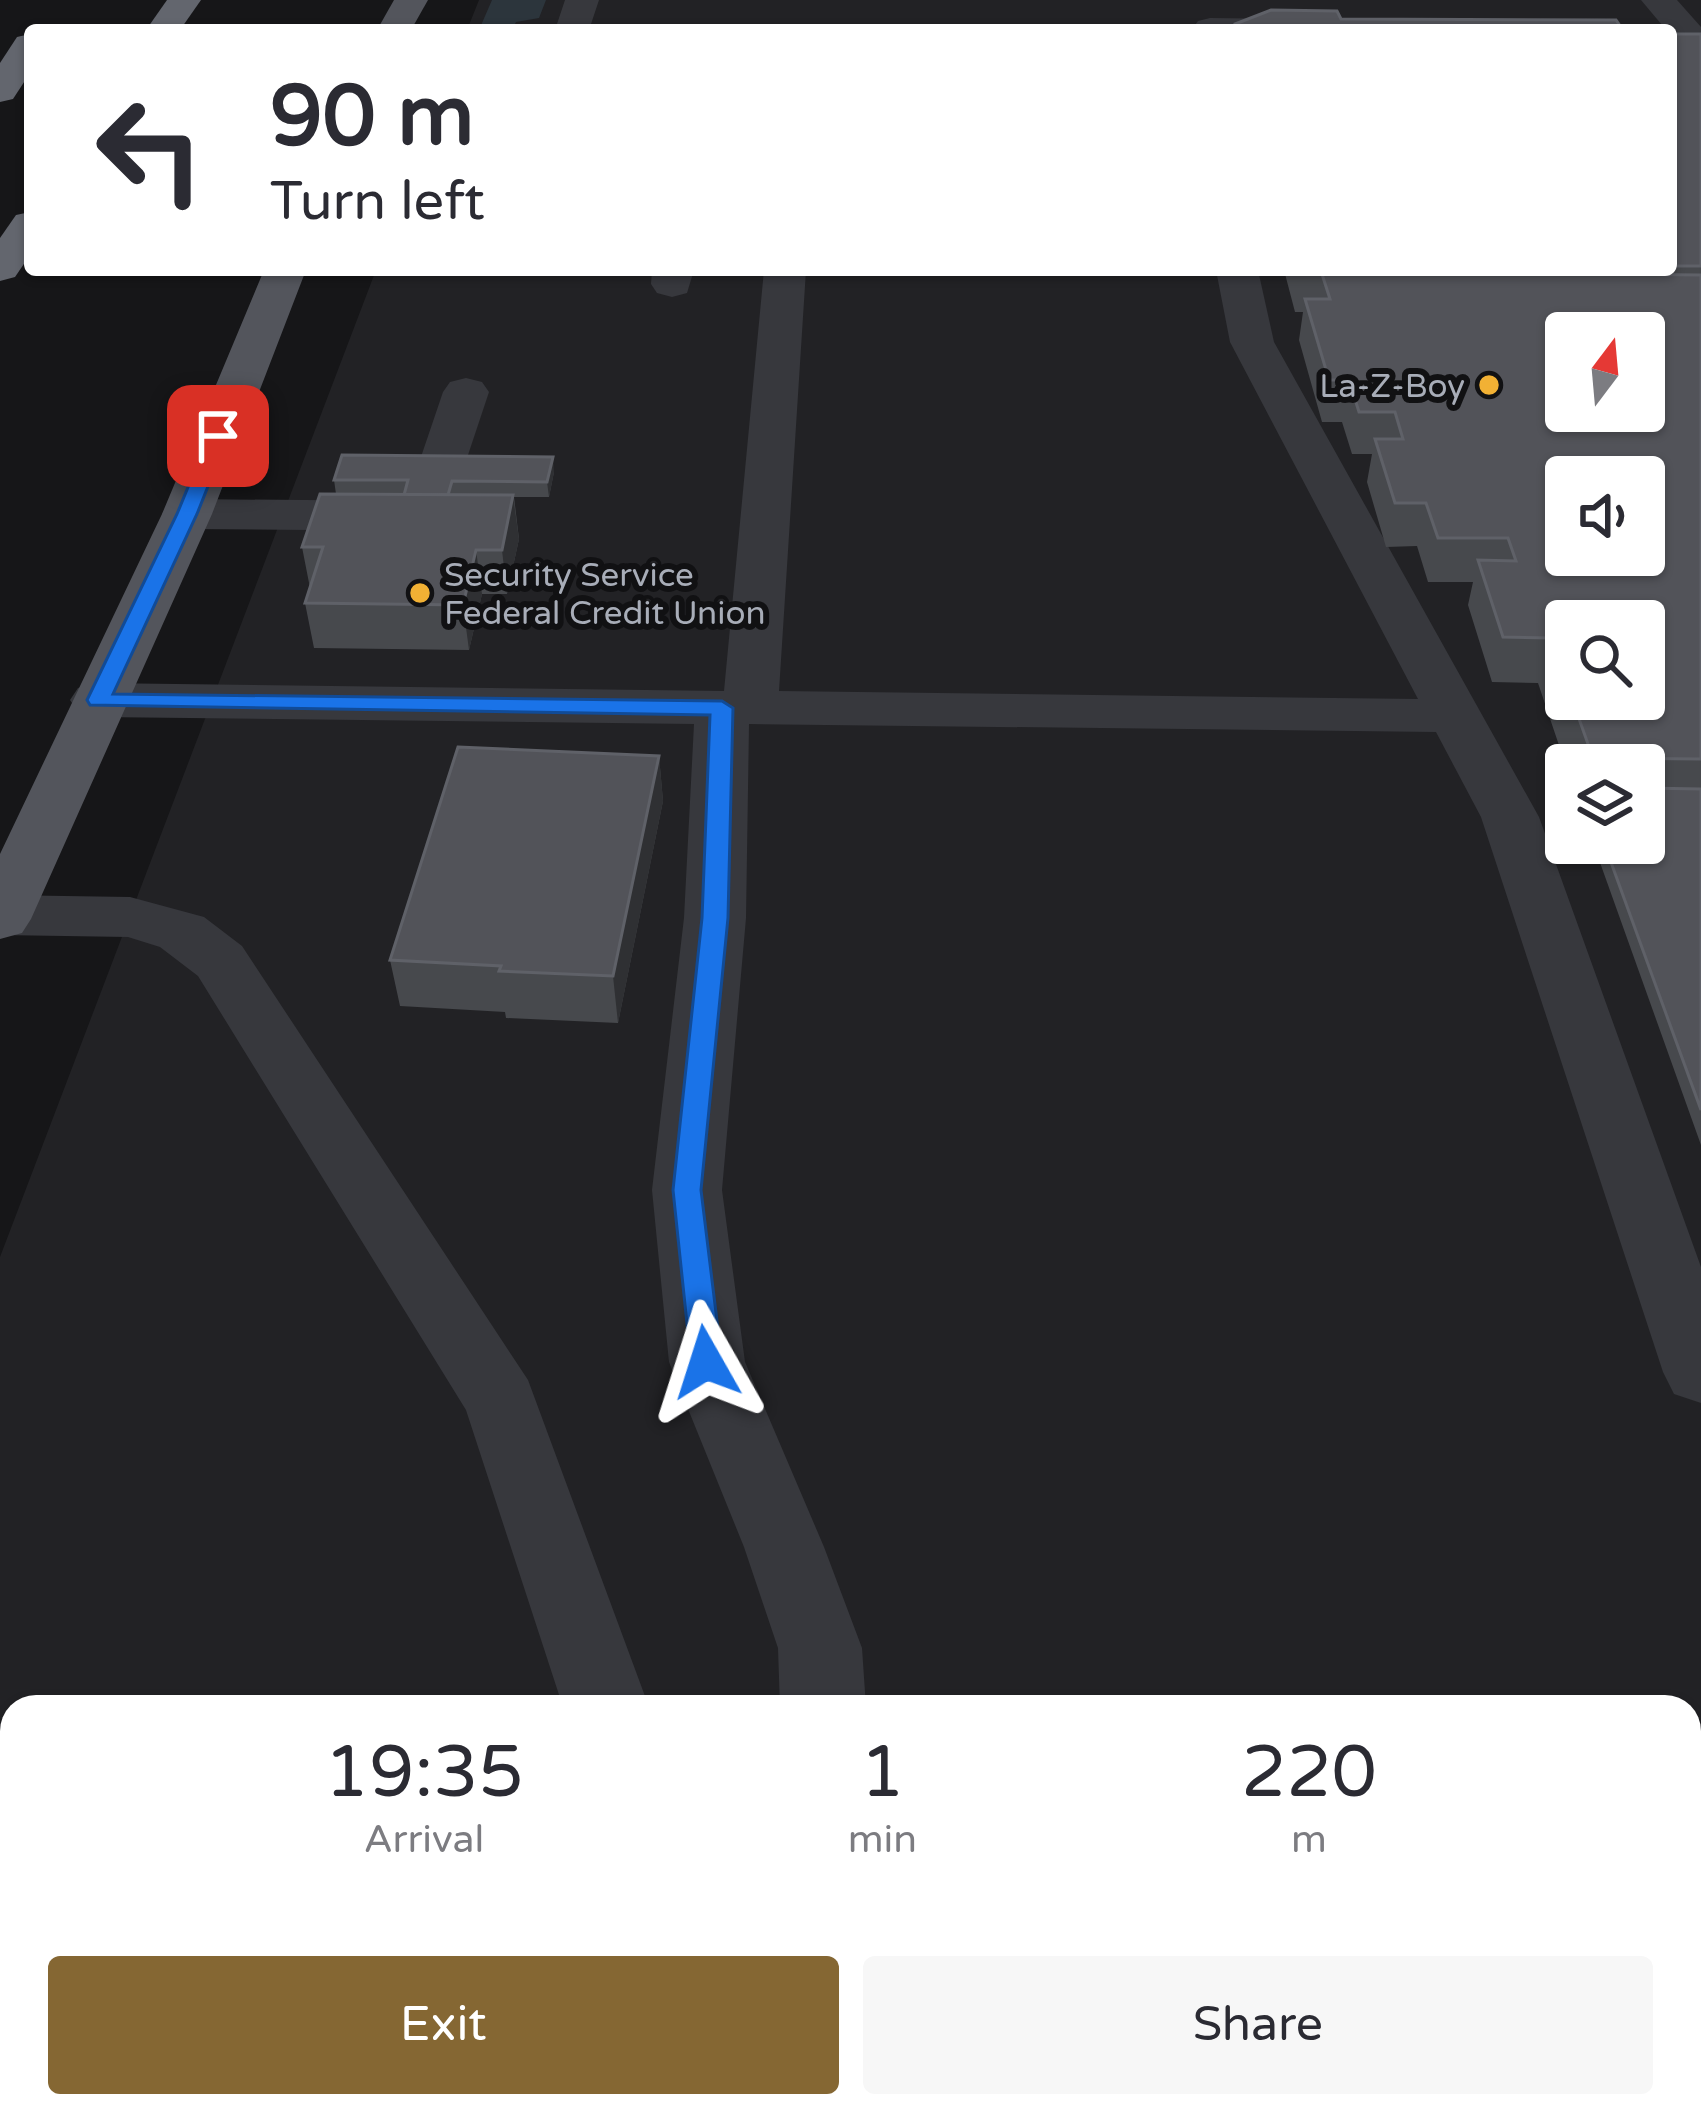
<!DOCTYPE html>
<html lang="en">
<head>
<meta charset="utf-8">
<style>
  :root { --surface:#fff; --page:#f7f7f7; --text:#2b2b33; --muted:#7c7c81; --accent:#856733 }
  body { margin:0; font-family:"Varela Round",sans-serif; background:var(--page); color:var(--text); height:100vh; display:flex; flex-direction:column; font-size:45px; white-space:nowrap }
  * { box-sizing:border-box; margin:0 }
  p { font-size:39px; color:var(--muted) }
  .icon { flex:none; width:66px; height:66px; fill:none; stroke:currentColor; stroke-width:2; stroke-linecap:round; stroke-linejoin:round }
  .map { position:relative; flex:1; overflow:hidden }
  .drawer { position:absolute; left:0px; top:1695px; width:1701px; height:423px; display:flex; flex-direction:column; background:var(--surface); border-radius:36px 36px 0 0; box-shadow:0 3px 9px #0004 }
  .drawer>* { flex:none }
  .hud { position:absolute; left:24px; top:24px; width:1653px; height:252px; border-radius:12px; box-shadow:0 3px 9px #0004; background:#fff; color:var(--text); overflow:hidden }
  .needle { width:78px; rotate:16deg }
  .controls { position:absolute; left:1545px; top:312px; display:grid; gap:24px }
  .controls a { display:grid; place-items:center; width:120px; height:120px; border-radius:12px; background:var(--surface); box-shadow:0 3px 9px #0004; font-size:60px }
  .pin { position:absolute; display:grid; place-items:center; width:102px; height:102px; color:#fff; margin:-51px; border-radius:24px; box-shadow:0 6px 18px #0006 }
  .me { position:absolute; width:132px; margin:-66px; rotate:354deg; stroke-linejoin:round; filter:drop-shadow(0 0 9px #0008) }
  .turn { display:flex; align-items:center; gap:42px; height:252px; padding:0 48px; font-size:54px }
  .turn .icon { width:156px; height:156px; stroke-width:2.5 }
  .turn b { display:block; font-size:84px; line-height:102px }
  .eta { display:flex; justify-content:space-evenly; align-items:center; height:204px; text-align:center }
  .eta b { font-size:72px; font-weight:600; line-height:84px }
  .primary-button { display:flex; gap:24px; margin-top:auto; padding:24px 48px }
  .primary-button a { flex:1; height:138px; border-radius:12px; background:var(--accent); color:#fff; font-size:48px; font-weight:600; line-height:138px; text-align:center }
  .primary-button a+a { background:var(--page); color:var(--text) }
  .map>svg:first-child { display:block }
</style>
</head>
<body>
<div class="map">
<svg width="1701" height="2116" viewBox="0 0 1701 2116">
  <rect width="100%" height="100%" fill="#161618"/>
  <path fill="#222225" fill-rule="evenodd" d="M479 0H1701V2116H0V1257L376 270H1671V30H467ZM1566 333H1644V411H1566ZM1566 477H1644V555H1566ZM1566 621H1644V699H1566ZM1566 765H1644V843H1566ZM12 1707H1689V2106H12Z"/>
  <polygon fill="#2c353c" points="492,0 546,0 539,18 516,22 512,30 479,30"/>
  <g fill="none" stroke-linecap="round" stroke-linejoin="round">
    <g fill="#37383d" fill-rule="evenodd">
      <polygon points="565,0 599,0 589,30 555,30"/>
      <polygon points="1641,0 1677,0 1701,27 1701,59 1688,56"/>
      <polygon points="1210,18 1395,20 1407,23 1412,30 1193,28 1198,21"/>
      <polygon points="652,270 694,270 687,293 672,297 657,293 651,284"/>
      <polygon points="764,270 806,270 779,691 1418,699 1230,342 1216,270 1258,270 1274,342 1539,817 1701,1267 1701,1403 1674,1394 1663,1372 1481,817 1436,732 749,724 746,918 722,1190 745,1362 824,1547 862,1648 866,1707 780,1707 778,1648 744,1547 669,1362 652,1190 684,918 694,724 98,717 78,712 70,700 78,688 98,683 724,691"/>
      <polygon points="466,378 482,382 489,392 444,527 426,531 187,529 169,525 162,514 169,503 187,499 406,501 443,392 450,382"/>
      <polygon points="0,895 130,897 204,917 242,946 528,1380 649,1707 563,1707 466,1410 198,976 160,947 128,937 0,935"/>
      <rect x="1689" y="1764" width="12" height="84"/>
    </g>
    <g fill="#53555c" fill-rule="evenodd">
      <polygon points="394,0 428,0 411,30 377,30"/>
      <polygon points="264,270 306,270 212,514 31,919 22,933 0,939 0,854 162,514"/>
    </g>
    <g fill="#63666e" fill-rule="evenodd">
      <polygon points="167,0 201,0 180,30 146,30"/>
      <polygon points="30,34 30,73 13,99 0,102 0,63 17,37"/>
      <polygon points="30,212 30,255 15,277 0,281 0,238 16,215"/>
    </g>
  </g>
  <g fill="#47494d" fill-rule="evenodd">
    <path d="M1671 34H1701V1145L1593 843H1644V765L1566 766 1538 683 1492 682 1468 605 1473 582H1428L1417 546 1386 547 1367 482 1372 454H1352L1342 422H1322L1299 340 1303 312H1295L1284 270H1671ZM1566 621 1644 699H1566Z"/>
    <polygon points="554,472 549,497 514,497 519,539 507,594 482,594 469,650 314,648 305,603 310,588 302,547 336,494 334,480"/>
    <polygon points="659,756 663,801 618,1023 506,1018 505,1012 400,1006 390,960"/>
  </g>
  <g fill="#2f3033">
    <polygon points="553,457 554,472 549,497 547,482"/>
    <polygon points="513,495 519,539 507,594 502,550"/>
    <polygon points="476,550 482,594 469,650 463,605"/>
    <polygon points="659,756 663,801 618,1023 613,976"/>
  </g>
  <g fill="#525359" stroke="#5f6168" stroke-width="3" fill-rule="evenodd">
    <polygon points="1271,10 1337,11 1341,19 1616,20 1623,30 1236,30 1235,24"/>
    <rect x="1671" y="34" width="30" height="232"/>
    <path d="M1321 271 1701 275V759L1593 758 1572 699H1644V621H1566V683L1550 638 1503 637 1478 560 1516 561 1508 538H1438L1426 503H1395L1375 439H1403L1395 412H1359L1349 380H1329L1305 299H1330ZM1566 333H1644V411H1566ZM1566 477H1644V555H1566Z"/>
    <polygon points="342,455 553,457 547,482 452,481 448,495 404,495 408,480 334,480"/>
    <polygon points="320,494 513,495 502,550 476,550 463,605 305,603 323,547 302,547"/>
    <polygon points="458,747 659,756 613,976 499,971 501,966 390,960"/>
    <polygon points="1644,788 1701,789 1701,1110 1604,843 1644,843"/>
  </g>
  <polygon fill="#1a73e8" stroke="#114b97" stroke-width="3" points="218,430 228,436 197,514 113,694 722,701 733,708 728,918 701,1190 722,1362 717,1371 706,1375 696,1371 691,1362 673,1190 702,918 710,715 90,705 87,700 177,514 209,436"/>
  <g fill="#f2b134" stroke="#111113" stroke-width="4.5">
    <circle cx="1489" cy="385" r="12"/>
    <circle cx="420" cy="593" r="12"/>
  </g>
  <g text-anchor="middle" stroke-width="12" stroke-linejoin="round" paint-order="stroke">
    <g font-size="33" fill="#a8adb8" stroke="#111113" text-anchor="end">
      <text x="1465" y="397">La-Z-Boy</text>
      <text x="444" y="586" text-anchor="start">Security Service<tspan x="444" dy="38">Federal Credit Union</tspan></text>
    </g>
  </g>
</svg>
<div class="controls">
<a><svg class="needle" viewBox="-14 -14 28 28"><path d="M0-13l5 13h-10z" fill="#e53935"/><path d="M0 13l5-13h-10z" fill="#7c7c81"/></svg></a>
<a><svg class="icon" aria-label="sound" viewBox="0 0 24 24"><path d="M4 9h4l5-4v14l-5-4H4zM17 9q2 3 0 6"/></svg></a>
<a><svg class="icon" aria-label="search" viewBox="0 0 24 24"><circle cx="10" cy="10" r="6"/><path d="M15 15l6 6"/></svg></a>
<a><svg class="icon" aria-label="layers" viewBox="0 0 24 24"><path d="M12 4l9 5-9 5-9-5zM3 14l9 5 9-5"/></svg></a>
</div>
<div class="pin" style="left:218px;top:436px;background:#d93025"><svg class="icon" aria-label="arrive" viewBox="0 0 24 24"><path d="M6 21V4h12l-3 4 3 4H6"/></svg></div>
<svg class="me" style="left:706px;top:1362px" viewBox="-20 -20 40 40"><path d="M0-17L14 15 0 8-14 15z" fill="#1a73e8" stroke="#fff" stroke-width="4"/></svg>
<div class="hud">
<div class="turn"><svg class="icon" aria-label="left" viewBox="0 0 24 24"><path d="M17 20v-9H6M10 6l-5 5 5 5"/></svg><div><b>90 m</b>Turn left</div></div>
</div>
<section class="drawer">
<div class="eta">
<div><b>19:35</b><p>Arrival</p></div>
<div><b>1</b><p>min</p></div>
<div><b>220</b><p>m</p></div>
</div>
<div class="primary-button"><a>Exit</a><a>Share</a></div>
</section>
</div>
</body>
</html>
